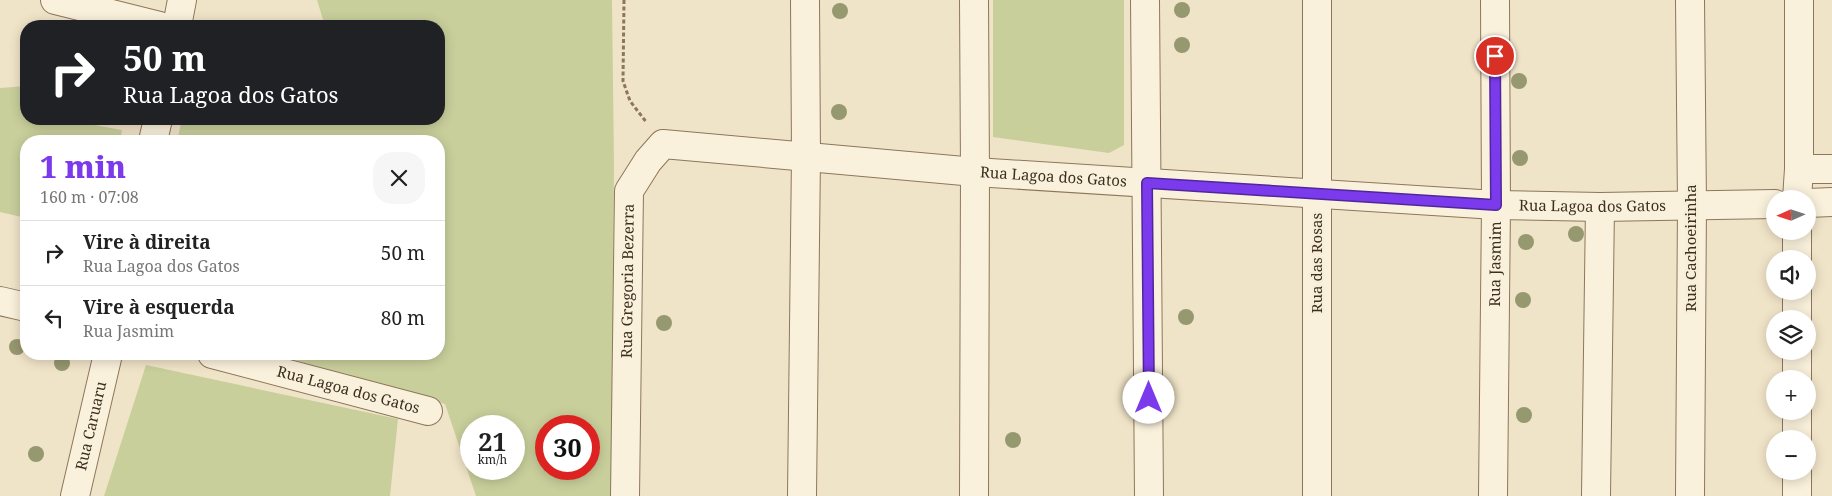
<!DOCTYPE html>
<html lang="pt">
<head>
<meta charset="utf-8">
<style>
  :root { --surface:#fff; --page:#f6f6f6; --text:#222; --muted:#767676; --line:#e0e0e0; --accent:#7c3aed }
  body { margin:0; font-family:"Noto Serif",serif; background:var(--page); color:var(--text); height:100vh; display:flex; flex-direction:column; font-size:19px; white-space:nowrap }
  * { box-sizing:border-box; margin:0 }
  p { font-size:16px; color:var(--muted) }
  .icon { flex:none; width:28px; height:28px; fill:none; stroke:currentColor; stroke-width:2; stroke-linecap:round; stroke-linejoin:round }
  .map { position:relative; flex:1; overflow:hidden }
  .side { position:absolute; left:20px; top:135px; width:425px; height:225px; display:flex; flex-direction:column; background:var(--surface); border-radius:20px; box-shadow:0 2px 12px #0003 }
  .side>* { flex:none }
  .hud { position:absolute; left:20px; top:20px; width:425px; height:105px; border-radius:20px; box-shadow:0 2px 12px #0003; background:#202124; color:#fff; overflow:hidden }
  .needle { width:32px; rotate:267deg }
  .buttons { position:absolute; left:1766px; top:190px; display:grid; gap:10px }
  .buttons a { display:grid; place-items:center; width:50px; height:50px; border-radius:50%; background:var(--surface); box-shadow:0 2px 12px #0003; font-size:25px }
  .speed { position:absolute; left:460px; top:415px; display:flex; gap:10px; font-size:25px; font-weight:700; text-align:center }
  .speed>* { display:grid; place-content:center; width:65px; height:65px; border-radius:50%; background:var(--surface); box-shadow:0 2px 12px #0003; line-height:1 }
  .speed small { font-size:12px; font-weight:400 }
  .speed .limit { border:8px solid #d22; background:#fff; color:#111 }
  .pin { position:absolute; display:grid; place-items:center; width:42px; height:42px; color:#fff; margin:-21px; border:2px solid #fff; border-radius:50%; box-shadow:0 1px 5px #0007 }
  .me { position:absolute; width:55px; margin:-28px; rotate:0deg; stroke-linejoin:round; filter:drop-shadow(0 0 4px #0008) }
  .turn { display:flex; align-items:center; gap:18px; height:105px; padding:0 20px; font-size:22px }
  .turn .icon { width:65px; height:65px; stroke-width:2.5 }
  .turn b { display:block; font-size:35px; line-height:42px }
  .round { display:grid; place-items:center; flex:none; width:52px; height:52px; border-radius:20px; background:var(--page) }
  .head { display:flex; align-items:center; justify-content:space-between; height:85px; padding:0 20px }
  h1 { font-size:30px; font-weight:800; line-height:38px; color:var(--accent) }
  ul { padding:0; list-style:none }
  li { display:flex; align-items:center; gap:15px; height:65px; padding:0 20px; border-top:1px solid var(--line) }
  li div { flex:1 }
  li b { display:block; font-size:19px }
  li em { font-style:normal }
  .map>svg:first-child { display:block }
</style>
</head>
<body>
<div class="map">
<svg width="1832" height="496" viewBox="0 0 1832 496">
  <rect width="100%" height="100%" fill="#f0e4c8"/>
  <g fill="#c9cf9b" fill-rule="evenodd">
    <path d="M317 0H612L614 165 612 496H476L445 404 274 354H439V141H177L182 119H439V26H325ZM471 426H514V469H471ZM546 426H589V469H546Z"/>
    <polygon points="993,0 1124,0 1124,145 1109,153 993,137"/>
    <polygon points="26,86 26,119 89,119 89,124 122,130 120,141 26,141 26,218 0,212 0,88"/>
    <polygon points="146,365 398,419 390,496 104,496"/>
  </g>
  <g fill="none" stroke-linecap="round" stroke-linejoin="round">
    <g stroke="#8d765c" stroke-width="30">
      <g id="minor">
        <polyline points="55,0 160,26"/>
        <polyline points="974,0 975,172 974,496"/>
        <polyline points="1145,0 1149,496"/>
        <polyline points="1690,0 1692,205 1690,496"/>
        <polyline points="177,26 182,0"/>
        <polyline points="153,141 158,119"/>
        <polyline points="1799,169 1832,169"/>
        <polyline points="1797,199 1799,169 1799,0"/>
        <polyline points="1808,203 1832,202"/>
        <polyline points="1797,259 1797,231"/>
        <polyline points="0,301 26,307"/>
        <polyline points="1797,319 1797,291"/>
        <path id="s1" d="M212 354 428 411"/>
        <polyline points="1797,379 1797,351"/>
        <polyline points="1797,439 1797,411"/>
        <path id="s2" d="M75 496 108 354"/>
        <path id="s3" d="M625 496 629 191 648 161 663 144 975 172 1496 205 1600 207 1775 204"/>
        <polyline points="802,496 806,156 805,0"/>
        <polyline points="1317,496 1317,0"/>
        <path id="s4" d="M1493 496 1496 205 1495 0"/>
        <polyline points="1596,496 1600,207"/>
        <polyline points="1797,496 1797,471"/>
      </g>
    </g>
    <polyline stroke="#8d765c" stroke-width="3" stroke-dasharray="4 2.5" stroke-linecap="butt" points="624,0 623,81 630,101 647,123"/>
    <use href="#minor" stroke="#faf1dc" stroke-width="28"/>
  </g>
  <g fill="#96986f">
    <circle cx="1182" cy="10" r="8"/>
    <circle cx="840" cy="11" r="8"/>
    <circle cx="1182" cy="45" r="8"/>
    <circle cx="1519" cy="81" r="8"/>
    <circle cx="839" cy="112" r="8"/>
    <circle cx="1520" cy="158" r="8"/>
    <circle cx="1576" cy="234" r="8"/>
    <circle cx="1526" cy="242" r="8"/>
    <circle cx="1523" cy="300" r="8"/>
    <circle cx="1186" cy="317" r="8"/>
    <circle cx="664" cy="323" r="8"/>
    <circle cx="17" cy="347" r="8"/>
    <circle cx="62" cy="363" r="8"/>
    <circle cx="1524" cy="415" r="8"/>
    <circle cx="1013" cy="440" r="8"/>
    <circle cx="36" cy="454" r="8"/>
  </g>
  <g fill="none" stroke-linecap="round" stroke-linejoin="round">
    <g stroke="#51269a" stroke-width="12">
      <polyline id="route" points="1149,398 1147,183 1496,205 1495,56"/>
    </g>
    <use href="#route" stroke="#7c3aed" stroke-width="9"/>
  </g>
  <g text-anchor="middle" stroke-width="5" stroke-linejoin="round" paint-order="stroke">
    <g font-size="15" fill="#3d2e20" stroke="#f7eed8">
      <text dy="5" stroke="none"><textPath href="#s3" startOffset="755">Rua Lagoa dos Gatos</textPath></text>
      <text dy="5" stroke="none"><textPath href="#s3" startOffset="1295">Rua Lagoa dos Gatos</textPath></text>
      <text transform="translate(1691 248) rotate(-90)" y="5">Rua Cachoeirinha</text>
      <text transform="translate(1317 263) rotate(-90)" y="5">Rua das Rosas</text>
      <text dy="5" stroke="none"><textPath href="#s4" startOffset="232">Rua Jasmim</textPath></text>
      <text dy="5" stroke="none"><textPath href="#s3" startOffset="215">Rua Gregoria Bezerra</textPath></text>
      <text dy="5" stroke="none"><textPath href="#s1" startOffset="141">Rua Lagoa dos Gatos</textPath></text>
      <text dy="5" stroke="none"><textPath href="#s2" startOffset="72">Rua Caruaru</textPath></text>
    </g>
  </g>
</svg>
<div class="buttons">
<a><svg class="needle" viewBox="-14 -14 28 28"><path d="M0-13l5 13h-10z" fill="#e53935"/><path d="M0 13l5-13h-10z" fill="#767676"/></svg></a>
<a><svg class="icon" aria-label="sound" viewBox="0 0 24 24"><path d="M4 9h4l5-4v14l-5-4H4zM17 9q2 3 0 6"/></svg></a>
<a><svg class="icon" aria-label="layers" viewBox="0 0 24 24"><path d="M12 4l9 5-9 5-9-5zM3 14l9 5 9-5"/></svg></a>
<a>+</a>
<a>−</a>
</div>
<div class="speed"><div>21<small>km/h</small></div><div class="limit">30</div></div>
<div class="pin" style="left:1495px;top:56px;background:#d93025"><svg class="icon" aria-label="arrive" viewBox="0 0 24 24"><path d="M6 21V4h12l-3 4 3 4H6"/></svg></div>
<svg class="me" style="left:1149px;top:398px" viewBox="-20 -20 40 40"><circle r="19" fill="#fff"/><path d="M0-13L10 11 0 6-10 11z" fill="#7c3aed"/></svg>
<div class="hud">
<div class="turn"><svg class="icon" aria-label="right" viewBox="0 0 24 24"><path d="M7 20v-9h11M14 6l5 5-5 5"/></svg><div><b>50 m</b>Rua Lagoa dos Gatos</div></div>
</div>
<section class="side">
<div class="head"><div><h1>1 min</h1><p>160 m · 07:08</p></div><a class="round"><svg class="icon" aria-label="close" viewBox="0 0 24 24"><path d="M6 6l12 12M18 6L6 18"/></svg></a></div>
<ul>
<li><svg class="icon" aria-label="right" viewBox="0 0 24 24"><path d="M7 20v-9h11M14 6l5 5-5 5"/></svg><div><b>Vire à direita</b><p>Rua Lagoa dos Gatos</p></div><em>50 m</em></li>
<li><svg class="icon" aria-label="left" viewBox="0 0 24 24"><path d="M17 20v-9H6M10 6l-5 5 5 5"/></svg><div><b>Vire à esquerda</b><p>Rua Jasmim</p></div><em>80 m</em></li>
</ul>
</section>
</div>
</body>
</html>
